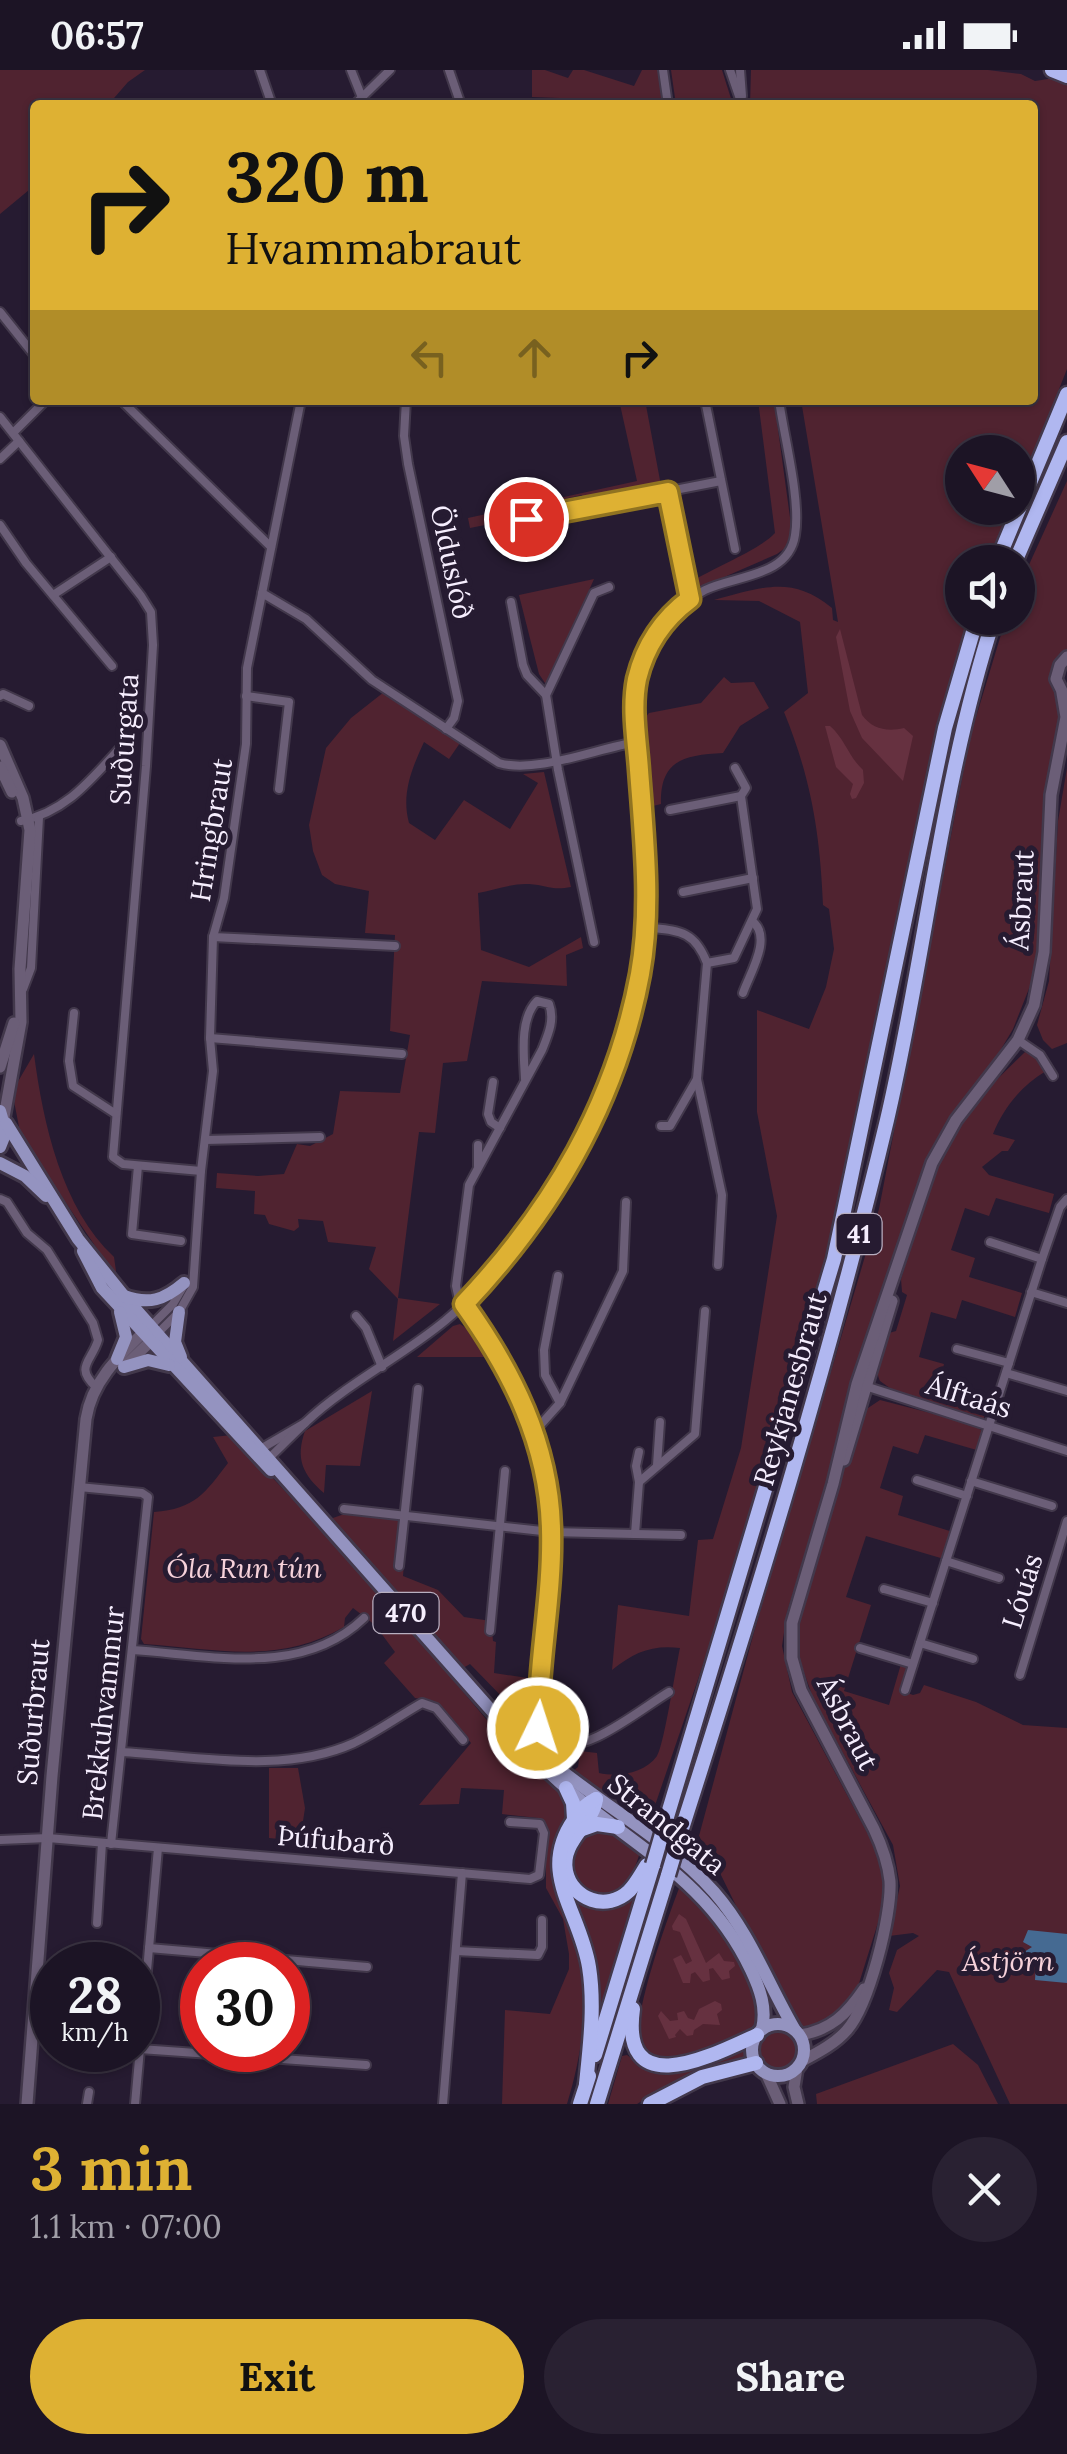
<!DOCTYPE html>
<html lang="en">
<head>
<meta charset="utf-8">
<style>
  :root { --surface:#1c1425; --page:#292132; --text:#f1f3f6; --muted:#a09ea7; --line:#3a3342; --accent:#deb133 }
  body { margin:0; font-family:Lora,serif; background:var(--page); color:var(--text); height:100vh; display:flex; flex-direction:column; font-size:38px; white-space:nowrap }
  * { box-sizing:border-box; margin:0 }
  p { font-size:32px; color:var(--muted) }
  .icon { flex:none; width:55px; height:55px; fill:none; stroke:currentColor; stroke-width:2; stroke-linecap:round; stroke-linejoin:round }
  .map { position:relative; height:2034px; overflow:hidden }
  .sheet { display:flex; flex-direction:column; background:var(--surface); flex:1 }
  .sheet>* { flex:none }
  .hud { position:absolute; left:30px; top:30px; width:1008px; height:305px; border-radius:10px; box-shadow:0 2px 8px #0004,0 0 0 2px var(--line); background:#deb133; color:#111; overflow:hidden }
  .needle { width:65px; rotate:306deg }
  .controls { position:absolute; left:945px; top:365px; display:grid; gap:20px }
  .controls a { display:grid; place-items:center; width:90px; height:90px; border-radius:50%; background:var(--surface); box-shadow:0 2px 8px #0004,0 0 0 2px var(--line); font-size:50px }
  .speed { position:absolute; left:30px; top:1872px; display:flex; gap:20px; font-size:50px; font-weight:700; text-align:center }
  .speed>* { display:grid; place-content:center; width:130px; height:130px; border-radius:50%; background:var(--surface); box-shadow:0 2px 8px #0004,0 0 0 2px var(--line); line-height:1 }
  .speed small { font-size:25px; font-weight:400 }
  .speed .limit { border:15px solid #d22; background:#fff; color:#111 }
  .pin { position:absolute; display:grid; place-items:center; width:85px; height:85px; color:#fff; margin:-42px; border:5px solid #fff; border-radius:50%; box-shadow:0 2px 10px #0007 }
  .me { position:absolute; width:110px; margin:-55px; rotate:4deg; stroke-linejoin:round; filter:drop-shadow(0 0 8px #0008) }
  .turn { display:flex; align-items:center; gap:35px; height:210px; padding:0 30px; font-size:45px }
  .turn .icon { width:130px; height:130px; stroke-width:2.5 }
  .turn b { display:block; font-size:70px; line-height:85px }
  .lanes { display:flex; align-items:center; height:95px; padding:0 30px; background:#0003; justify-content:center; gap:50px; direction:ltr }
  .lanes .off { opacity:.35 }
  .round { display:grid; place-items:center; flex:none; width:105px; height:105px; border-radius:52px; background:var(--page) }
  .summary { display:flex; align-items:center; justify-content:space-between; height:170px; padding:0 30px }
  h1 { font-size:60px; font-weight:700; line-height:75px; color:var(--accent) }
  .action { display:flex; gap:20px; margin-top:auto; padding:20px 30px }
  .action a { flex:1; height:115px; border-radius:60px; background:var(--accent); color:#111; font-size:40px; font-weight:700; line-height:115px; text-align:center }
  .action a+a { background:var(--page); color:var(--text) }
  .status { display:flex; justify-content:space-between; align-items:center; height:70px; padding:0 50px; background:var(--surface); direction:ltr }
  .status svg { height:28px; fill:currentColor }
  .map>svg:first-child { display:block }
</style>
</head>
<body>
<div class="status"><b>06:57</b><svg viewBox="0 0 49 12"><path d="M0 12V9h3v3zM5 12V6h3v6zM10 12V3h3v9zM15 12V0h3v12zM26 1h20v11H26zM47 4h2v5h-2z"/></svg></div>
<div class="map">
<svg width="1067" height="2034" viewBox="0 0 1067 2034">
  <rect width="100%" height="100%" fill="#261b31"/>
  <g fill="#502330">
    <polygon points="0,0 145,0 128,12 108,35 35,35 35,115 0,144"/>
    <polygon points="532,0 545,0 568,8 573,0 584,0 634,16 642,0 663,0 667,32 532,27"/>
    <polygon points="671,0 722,0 733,35 676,35"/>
    <path d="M751 0H988L1021 4 1035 11 1061 7 1067 10V299L1018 423V382H962V438H1012L992 492H962V548H972L839 1141 796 1293 712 1568 647 1759 569 1704 578 1697 580 1681 597 1683 599 1703C618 1707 644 1704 657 1686 664 1676 676 1596 680 1578 651 1575 635 1582 612 1600L618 1535 689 1546 698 1470 713 1469 741 1378 777 1146 757 1042V940L809 959 826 917 834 879 829 839 823 835C820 763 811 708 784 642L808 623 800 552 759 531 714 530C761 518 791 504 832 538L833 550 838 552 801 330H1032V35H750Z"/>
    <polygon points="619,330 645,330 662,421 585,436 582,425 499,443 500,452 470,458 468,448 637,411"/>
    <path d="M758 330H774L792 462 788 476 777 484 699 518 691 512C713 498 761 479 775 463Z"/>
    <path d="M1067 411V579C1054 594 1054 636 1063 654L1036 901 1013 959 994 991 948 1050 929 1084 842 1352 822 1431 787 1542 782 1576 792 1622 869 1766 880 1792 884 1813 882 1840 855 1926 839 1946 807 1961 794 1954 720 1803 699 1766 754 1562 879 1139 970 667 1006 548H1018V519Z"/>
    <polygon points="594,509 547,616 539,604 519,525"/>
    <path d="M724 607 731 613 754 612 769 638 740 656 723 683C684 685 660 690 661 734L653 736 643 650 649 643 701 633Z"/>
    <path d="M384 622 460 673 449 689 424 672C412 698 401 724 409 753L435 770 464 730 510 759 538 713 523 704 544 702 571 817C552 821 547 815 529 814 513 813 494 820 478 823L481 880 529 897 581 867 583 878 566 885 567 916 482 911 467 991 443 993 435 1063 419 1062 398 1228 440 1234 393 1271 398 1229 369 1199 376 1177 328 1172 323 1151 298 1149 299 1157 294 1161 269 1154 265 1145 254 1144 255 1121 216 1118 217 1103 258 1106 284 1104 297 1074 310 1076 333 1064 340 1021 400 1023 410 965 390 961 395 865 365 863 369 821 335 814 322 805 313 781 309 755 326 678 351 648Z"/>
    <polygon points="1067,698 1067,973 1052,979 1043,970 1037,955 1049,911 1058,751"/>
    <path d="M1025 982 1037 986 1046 1001C1021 1016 1004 1037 993 1064L1015 1070 1008 1081H1002L982 1097 989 1105 1054 1124 1049 1143 996 1128 989 1146 965 1138 951 1180 975 1188 969 1207 1022 1223 1015 1247 962 1230 956 1249 931 1242 919 1287 944 1294 939 1315 991 1327 984 1348H981L922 1331 894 1321 880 1311C873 1296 881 1277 889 1263L896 1261 907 1225 902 1222 901 1209 933 1105 952 1063 978 1028Z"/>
    <path d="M34 984C43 1053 62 1139 114 1187L117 1208 21 1067 13 1026 16 1015Z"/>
    <polygon points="460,1254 476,1265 487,1287 417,1287 453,1256"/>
    <path d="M372 1321 360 1396 326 1395 324 1423C303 1405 295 1389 305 1361Z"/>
    <polygon points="880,1330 973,1354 985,1363 980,1381 925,1365 918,1384 893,1376 880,1418 903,1426 898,1445 953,1462 944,1489 866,1466 846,1527 871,1535 844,1621 889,1635 901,1594 910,1596 902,1621 913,1625 920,1623 924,1615 976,1632 1023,1655 1067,1658 1067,2034 1010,2034 949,1902 937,1900 897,1942 889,1940 894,1918 889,1903 897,1880 919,1866 913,1863 889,1866 900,1816 893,1775 813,1628 800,1591 798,1572 802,1534 841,1408 865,1340"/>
    <path d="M232 1365 371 1512 486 1649C502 1659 562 1714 567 1730 573 1749 555 1762 552 1780 549 1806 565 1829 573 1853 592 1913 585 1975 567 2034H502L505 1940 550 1944 569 1899V1884L563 1849 546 1818V1758L538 1748 502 1744 504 1720 461 1718 459 1734 419 1735 471 1673 442 1638 434 1631 415 1628 384 1593 395 1582 375 1555 353 1538 345 1548 344 1557C279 1595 216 1579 144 1574L141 1569 154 1442C195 1439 205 1423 228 1393L213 1367Z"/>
    <polygon points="353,1441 408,1449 403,1506 438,1520 464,1547 491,1551 493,1571 496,1572 494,1603 534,1609 532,1646 520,1653 509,1641 508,1633 470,1594 463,1598 330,1449"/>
    <polygon points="269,1698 298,1698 305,1738 300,1771 269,1768"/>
    <path d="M595 1760 619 1763 641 1779C637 1792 633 1806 623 1815 591 1844 543 1794 595 1760Z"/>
    <path d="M681 1813C704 1838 784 1929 750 1962 732 1969 696 1991 678 1991 664 1991 644 1986 640 1971 632 1944 670 1842 681 1813Z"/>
    <polygon points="641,1815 599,1945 597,1904 569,1822 587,1833"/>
    <circle cx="778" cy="1979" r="20"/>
    <polygon points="953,1974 978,1995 998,2034 817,2034 816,2024"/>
    <path d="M747 1975 749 1988 671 2013 637 2034H608L622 1986 627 1985C667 2017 705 1992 747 1975Z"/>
  </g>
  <g fill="#663140">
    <path d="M840 559 862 645C872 659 887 662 904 658L913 666 903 711 862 668 850 641 836 567Z"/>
    <path d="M825 656H830C845 669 848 686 863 700L864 713 856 728 852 729 850 724 853 714 836 697Z"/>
    <polygon points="679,1844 686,1849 706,1893 719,1883 724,1891 734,1892 735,1896 729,1901 730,1908 722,1910 713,1898 709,1899 710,1910 703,1912 695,1902 691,1904 690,1913 683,1913 673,1889 681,1885 686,1894 692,1891 680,1862 673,1860 672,1856"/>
    <polygon points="715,1931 721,1934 722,1940 717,1944 720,1955 703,1954 694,1960 693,1965 687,1966 680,1959 675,1965 676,1967 669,1969 658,1946 661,1941 670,1951 678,1950 677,1943 684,1941 688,1948 694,1950 699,1939"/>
  </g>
  <polygon fill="#456a92" points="1028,1860 1067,1864 1067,1913 1035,1910 1036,1895 1028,1887 1011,1890 1032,1877 1023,1872"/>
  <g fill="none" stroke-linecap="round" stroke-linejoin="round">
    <g stroke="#42384b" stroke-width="12">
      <g id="street">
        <polyline points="260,0 272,35"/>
        <polyline points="351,0 365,35"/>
        <polyline points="449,0 461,35"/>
        <polyline points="663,0 668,35"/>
        <polyline points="730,0 742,35"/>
        <polyline points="740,0 742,26"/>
        <polyline points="354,35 390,0"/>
        <polyline points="0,242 35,286"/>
        <polyline points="121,330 271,477"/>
        <polyline points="406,330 404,366 408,394 458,631 454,648 446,659"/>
        <polyline points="705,330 735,479"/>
        <polyline points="0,347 141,526 151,542 153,575 146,696 113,1087 123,1094 201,1101"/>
        <polyline points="13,363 46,330"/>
        <polyline points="0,389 19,371"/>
        <polyline points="669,422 690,529"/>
        <polyline points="0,455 26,493 112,596"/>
        <polyline points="490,456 721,411"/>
        <path d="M262 523 306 549 372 610 499 693C536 704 598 678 637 672"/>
        <polyline points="53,525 111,487"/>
        <polyline points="511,532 523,595 527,605 546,625"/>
        <polyline points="0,626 3,624 29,636"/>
        <polyline points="246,626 289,632 279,719"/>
        <polyline points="670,740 741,726"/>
        <path d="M21 751C67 742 92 708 122 676"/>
        <polyline points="683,822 753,808"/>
        <path d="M644 857C678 861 694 859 707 893L697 1009 722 1125 718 1195"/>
        <polyline points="213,867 395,876"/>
        <polyline points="594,872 558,700 546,625 594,523 609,517"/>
        <polyline points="707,893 734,888 757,839 741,726 746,718 735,698"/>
        <polyline points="23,919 31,898 39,747"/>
        <path d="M743 923C750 903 773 867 752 851"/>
        <polyline points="74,943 69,991 73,1016 116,1044"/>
        <polyline points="210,968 402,984"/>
        <polyline points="1018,970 1040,985 1053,1006"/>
        <path d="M525 1009C524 986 519 949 537 931L549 934C555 950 548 965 542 980L469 1115 456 1216 458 1225C475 1250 496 1274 509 1302 528 1340 544 1384 549 1426 558 1503 540 1581 538 1658L551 1674C585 1686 639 1640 669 1622"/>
        <polyline points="493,1012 488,1044 491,1052 500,1058"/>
        <polyline points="661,1056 670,1056 697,1009"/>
        <polyline points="205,1070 320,1067"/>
        <polyline points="138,1096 132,1164 181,1171"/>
        <polyline points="478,1096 478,1075"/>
        <path d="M0 1129 7 1132 27 1163 47 1180 93 1253 98 1270C92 1291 74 1297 96 1317"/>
        <polyline points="990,1172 1042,1189"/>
        <polyline points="558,1206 544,1280 545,1305 560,1333"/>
        <polyline points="1031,1222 1067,1233"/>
        <polyline points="356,1246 366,1258 382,1297"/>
        <polyline points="151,1256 173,1234 183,1217"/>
        <polyline points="157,1264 179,1242 193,1217 201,1101 213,1001 210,968 213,867 224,828 246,674 247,598 301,330"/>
        <polyline points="957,1279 1009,1293"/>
        <polyline points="1006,1303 1067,1321"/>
        <polyline points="862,1315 1067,1381"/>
        <polyline points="534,1362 560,1333 623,1201 626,1132"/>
        <polyline points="257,1381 305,1353"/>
        <polyline points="639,1382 636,1396 639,1412"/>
        <path d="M268 1389C281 1377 293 1364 306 1352 346 1314 403 1286 446 1250 561 1154 634 1003 645 855 648 808 644 759 640 712 637 669 630 627 645 585 655 557 678 534 705 520 736 505 789 507 795 465 801 430 784 367 779 330"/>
        <polyline points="657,1395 660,1352"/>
        <polyline points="917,1410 967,1426"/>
        <polyline points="971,1411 1052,1436"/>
        <polyline points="79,1417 142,1423 148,1427 111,1774"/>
        <polyline points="344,1439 551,1462 635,1464 639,1412 695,1364 705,1241"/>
        <polyline points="635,1464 681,1465"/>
        <polyline points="946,1491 999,1508"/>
        <polyline points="399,1496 418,1319"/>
        <polyline points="884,1519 933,1533"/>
        <polyline points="490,1561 505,1401"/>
        <polyline points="920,1573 973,1589"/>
        <polyline points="860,1578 913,1594"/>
        <path d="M132 1580C210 1585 302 1608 364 1548"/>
        <polyline points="1020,1605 1067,1451"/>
        <polyline points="905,1620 1042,1189 1060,1137 1067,1129"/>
        <path d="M121 1682C196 1686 283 1705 354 1673 377 1662 399 1646 422 1633L436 1638 463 1670"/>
        <polyline points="0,1770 48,1768 530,1809 539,1805 544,1763 540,1754 510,1752"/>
        <polyline points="97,1853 102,1773"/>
        <polyline points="149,1878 367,1897"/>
        <polyline points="456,1881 538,1885 542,1877 542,1850"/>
        <polyline points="140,1979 366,1995"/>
        <polyline points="87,2034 89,2022"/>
        <polyline points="135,2034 158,1778"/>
        <polyline points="443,2034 462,1803"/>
      </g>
    </g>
    <g stroke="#42384b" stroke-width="16">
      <g id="secondary">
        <polyline points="1065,627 1056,609 1060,595 1067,587"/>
        <polyline points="0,675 23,728 30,760 20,899 21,952 4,1047"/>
        <polyline points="0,697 12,722"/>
        <polyline points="0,997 14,953"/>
        <polyline points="124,1297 157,1265"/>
        <polyline points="844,1390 892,1231"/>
        <path d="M800 1965C831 1960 847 1944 864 1919"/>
        <path d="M802 1991C817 1983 835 1974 847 1960 869 1935 892 1845 890 1811 888 1792 882 1776 874 1759L801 1620 792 1588V1553L833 1414 857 1314 932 1093 956 1050 1018 970 1034 935 1044 882 1051 725 1066 647 1062 623"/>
        <polyline points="797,1998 794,2017 798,2034"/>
        <polyline points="766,2003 780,2034"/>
        <path d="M27 2034 52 1706 86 1349C92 1310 120 1285 147 1259"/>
      </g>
    </g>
    <g stroke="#42384b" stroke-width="18">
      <g id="primary">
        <polyline points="0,1041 6,1062 0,1077"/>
        <path d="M6 1053 78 1169 124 1226 530 1684C548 1702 567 1720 588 1736 653 1787 714 1821 751 1900 760 1919 767 1938 762 1959"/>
        <polyline points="0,1093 25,1106 46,1126"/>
        <polyline points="83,1181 102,1218 271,1400"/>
        <path d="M124 1226C149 1235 164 1230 184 1213"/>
        <polyline points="179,1242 175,1272 181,1287"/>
        <polyline points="117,1289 126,1267 120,1242"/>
        <polyline points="124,1297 148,1290 169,1295"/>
        <path d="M541 1684C596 1732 665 1767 714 1822 750 1863 768 1914 795 1960"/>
        <circle cx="778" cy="1980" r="26"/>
      </g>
    </g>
    <g stroke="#42384b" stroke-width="19">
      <g id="highway">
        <polyline points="1052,0 1067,6"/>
        <polyline points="997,492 1067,324"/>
        <polyline points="1015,492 1067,372"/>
        <polyline points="566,1718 573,1733 574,1749"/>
        <path d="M596 1729C593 1755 560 1771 566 1801 572 1830 607 1842 629 1821 636 1814 641 1804 647 1795"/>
        <polyline points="664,1757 834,1189 945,658 977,548"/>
        <polyline points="580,1760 597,1754 618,1757"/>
        <path d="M679 1768C755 1531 829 1293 887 1050 926 883 941 712 994 548"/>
        <path d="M633 1939C620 2034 713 1985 757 1965"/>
        <polyline points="595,1985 653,1795"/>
        <path d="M586 2014C590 1975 595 1935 589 1897 580 1841 537 1803 574 1750 581 1740 585 1734 596 1729"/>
        <polyline points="580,2034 589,2006"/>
        <polyline points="597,2034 668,1805"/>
        <polyline points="650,2034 702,2007 756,1993"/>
      </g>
    </g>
    <use href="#street" stroke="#6b5e77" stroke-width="8"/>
    <use href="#secondary" stroke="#6b5e77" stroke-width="11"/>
    <use href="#primary" stroke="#9493c0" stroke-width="12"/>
    <use href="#highway" stroke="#b0b7f0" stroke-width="14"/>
    <g stroke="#42384b" stroke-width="19" stroke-linecap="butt">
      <g id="highway-bridge">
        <polyline points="653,1795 664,1757"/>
        <polyline points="668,1805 679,1768"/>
      </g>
    </g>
    <use href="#highway-bridge" stroke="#b0b7f0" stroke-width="14"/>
  </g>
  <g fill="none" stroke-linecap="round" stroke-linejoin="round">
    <g stroke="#907321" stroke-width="25">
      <path id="route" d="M526 449 668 422 690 529C663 549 645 576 637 609 631 639 637 670 639 700 644 767 652 838 640 904 616 1033 553 1140 464 1234 512 1301 549 1374 551 1459 553 1525 538 1591 538 1658"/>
    </g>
    <use href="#route" stroke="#deb133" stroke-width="18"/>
  </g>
  <g text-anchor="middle" stroke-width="10" stroke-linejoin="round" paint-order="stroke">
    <g fill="#261b31" stroke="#b8afc0" stroke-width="2.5">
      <rect x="836.5" y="1144" width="45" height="40" rx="8"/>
      <rect x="373.5" y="1523" width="65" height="40" rx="8"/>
    </g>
    <g font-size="25" font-weight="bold" fill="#f6eefe">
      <text x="859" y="1173">41</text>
      <text x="406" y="1552">470</text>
    </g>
    <g font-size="28" fill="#f6eefe" stroke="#261b31">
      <text transform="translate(452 492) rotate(78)" y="10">Ölduslóð</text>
      <text transform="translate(124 669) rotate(-86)" y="10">Suðurgata</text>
      <text transform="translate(211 760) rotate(-81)" y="10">Hringbraut</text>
      <text transform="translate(1021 830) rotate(-87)" y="10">Ásbraut</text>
      <text transform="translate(790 1319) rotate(-74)" y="10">Reykjanesbraut</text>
      <text transform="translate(969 1326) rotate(17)" y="10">Álftaás</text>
      <text transform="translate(1022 1521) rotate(-73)" y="10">Lóuás</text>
      <text transform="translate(33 1642) rotate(-85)" y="10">Suðurbraut</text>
      <text transform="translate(103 1643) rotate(-84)" y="10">Brekkuhvammur</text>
      <text transform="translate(848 1653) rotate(63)" y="10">Ásbraut</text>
      <text transform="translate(667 1754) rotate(39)" y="10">Strandgata</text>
      <text transform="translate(336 1770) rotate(5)" y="10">Þúfubarð</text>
    </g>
    <g font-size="28" font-style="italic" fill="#f7d2da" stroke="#261b31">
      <text x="244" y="1508">Óla Run tún</text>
      <text x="1008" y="1901">Ástjörn</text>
    </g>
  </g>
</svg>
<div class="controls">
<a><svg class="needle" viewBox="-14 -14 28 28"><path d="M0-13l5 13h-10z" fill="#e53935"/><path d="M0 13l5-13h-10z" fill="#a09ea7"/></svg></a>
<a><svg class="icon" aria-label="sound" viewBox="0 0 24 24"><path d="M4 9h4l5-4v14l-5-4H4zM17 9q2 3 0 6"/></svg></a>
</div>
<div class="speed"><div>28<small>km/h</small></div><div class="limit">30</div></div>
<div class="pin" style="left:526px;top:449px;background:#d93025"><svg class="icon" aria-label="arrive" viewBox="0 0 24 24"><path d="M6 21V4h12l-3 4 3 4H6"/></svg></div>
<svg class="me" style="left:538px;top:1658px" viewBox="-20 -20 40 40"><circle r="17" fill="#deb133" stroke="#fff" stroke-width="3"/><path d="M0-11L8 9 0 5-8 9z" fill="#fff"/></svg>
<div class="hud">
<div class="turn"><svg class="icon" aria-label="right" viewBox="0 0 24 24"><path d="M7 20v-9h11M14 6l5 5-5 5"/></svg><div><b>320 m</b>Hvammabraut</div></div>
<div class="lanes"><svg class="icon off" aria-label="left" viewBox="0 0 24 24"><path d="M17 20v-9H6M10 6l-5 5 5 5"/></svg><svg class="icon off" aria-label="ahead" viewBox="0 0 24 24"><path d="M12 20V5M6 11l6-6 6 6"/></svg><svg class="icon" aria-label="right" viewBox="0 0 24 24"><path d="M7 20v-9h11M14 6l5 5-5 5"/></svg></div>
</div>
</div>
<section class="sheet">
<div class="summary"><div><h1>3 min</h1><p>1.1 km · 07:00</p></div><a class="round"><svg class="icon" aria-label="close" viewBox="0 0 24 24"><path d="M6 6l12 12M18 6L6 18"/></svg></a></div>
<div class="action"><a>Exit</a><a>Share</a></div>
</section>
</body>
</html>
